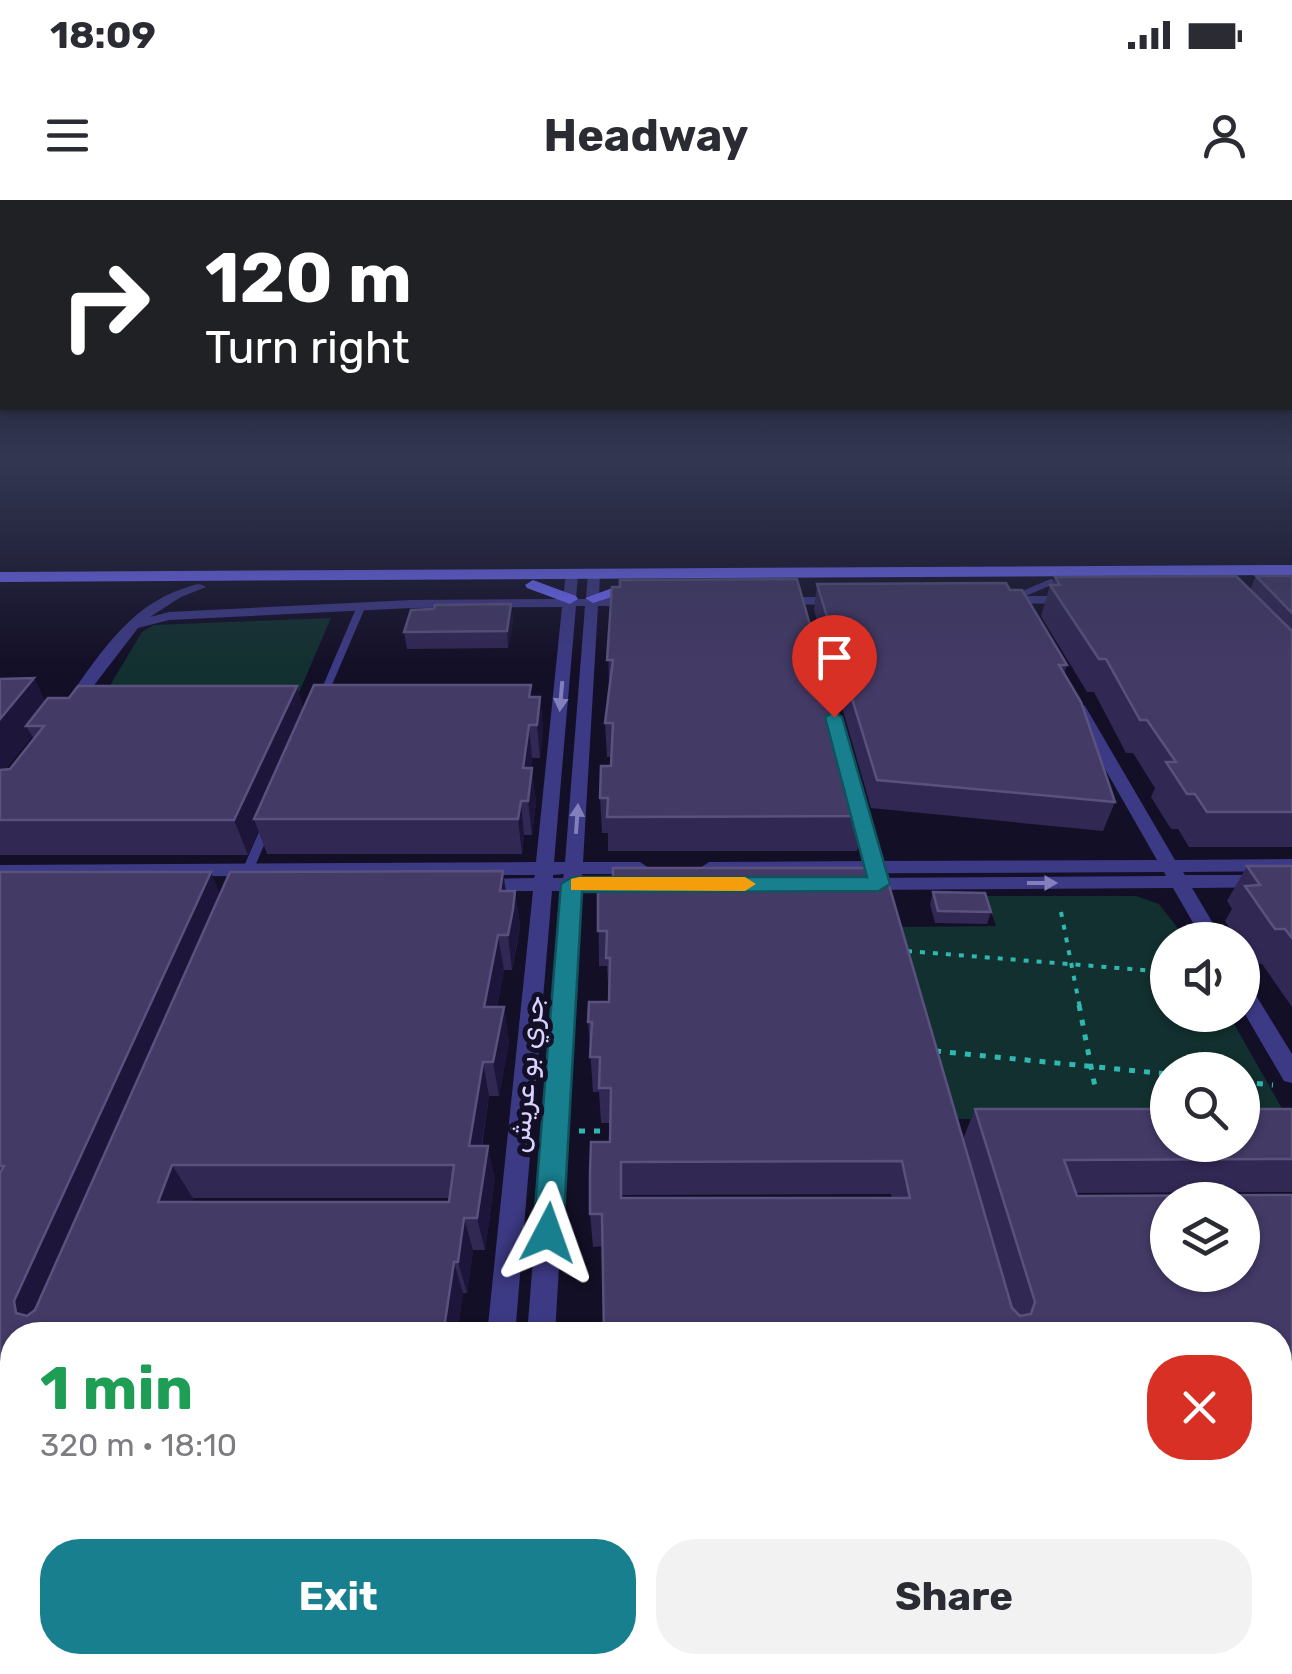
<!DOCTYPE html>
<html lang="en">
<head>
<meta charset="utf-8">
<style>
  :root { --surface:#fff; --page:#f2f2f3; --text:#2b2b33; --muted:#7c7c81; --accent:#187f8f }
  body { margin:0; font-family:Rubik,Vazirmatn,sans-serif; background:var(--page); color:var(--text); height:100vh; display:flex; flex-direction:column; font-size:38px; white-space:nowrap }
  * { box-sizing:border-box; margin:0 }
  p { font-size:32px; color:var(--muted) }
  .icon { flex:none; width:55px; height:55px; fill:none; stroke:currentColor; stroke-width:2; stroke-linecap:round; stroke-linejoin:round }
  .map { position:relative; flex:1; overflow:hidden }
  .drawer { position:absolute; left:0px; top:1122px; width:1292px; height:352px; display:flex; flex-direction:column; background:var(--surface); border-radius:40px 40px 0 0; box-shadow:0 2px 8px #0004 }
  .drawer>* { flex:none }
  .banner { position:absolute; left:0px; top:0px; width:1292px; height:210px; box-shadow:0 2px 8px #0004; background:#202124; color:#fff; overflow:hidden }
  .buttons { position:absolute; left:1150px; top:722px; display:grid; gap:20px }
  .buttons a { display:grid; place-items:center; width:110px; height:110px; border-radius:50%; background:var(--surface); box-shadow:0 2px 8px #0004; font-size:50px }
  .pin { position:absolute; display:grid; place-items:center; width:85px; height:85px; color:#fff; margin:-102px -42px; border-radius:50% 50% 50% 0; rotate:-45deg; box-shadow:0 0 10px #0007 }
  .pin .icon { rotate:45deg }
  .me { position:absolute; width:110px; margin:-55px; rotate:4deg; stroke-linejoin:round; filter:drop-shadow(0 0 8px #0008) }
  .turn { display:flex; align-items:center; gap:35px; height:210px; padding:0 40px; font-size:45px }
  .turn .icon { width:130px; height:130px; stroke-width:2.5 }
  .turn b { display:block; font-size:70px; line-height:85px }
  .round { display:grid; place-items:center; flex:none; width:105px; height:105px; border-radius:40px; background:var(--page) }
  .headline { display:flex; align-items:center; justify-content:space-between; height:170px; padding:0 40px }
  h1 { font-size:60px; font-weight:700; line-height:75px; color:#1e9e55 }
  .cta { display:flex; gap:20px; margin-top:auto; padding:20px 40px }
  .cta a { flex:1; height:115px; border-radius:40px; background:var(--accent); color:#fff; font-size:40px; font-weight:700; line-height:115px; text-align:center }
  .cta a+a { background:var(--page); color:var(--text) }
  .status { display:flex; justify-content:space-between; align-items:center; height:70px; padding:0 50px; background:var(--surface); direction:ltr }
  .status svg { height:28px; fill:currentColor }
  header { display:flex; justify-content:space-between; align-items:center; height:130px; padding:0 40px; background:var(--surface); font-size:45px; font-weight:700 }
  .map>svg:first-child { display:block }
</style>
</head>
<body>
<div class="status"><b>18:09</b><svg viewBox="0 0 49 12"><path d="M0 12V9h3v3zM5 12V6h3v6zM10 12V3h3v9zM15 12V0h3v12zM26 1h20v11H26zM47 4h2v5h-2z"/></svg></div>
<header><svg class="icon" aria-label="menu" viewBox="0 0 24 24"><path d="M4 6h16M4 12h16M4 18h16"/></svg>Headway<svg class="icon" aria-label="person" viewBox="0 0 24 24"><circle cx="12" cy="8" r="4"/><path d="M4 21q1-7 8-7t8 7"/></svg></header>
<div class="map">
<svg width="1292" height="1474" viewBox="0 0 1292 1474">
  <rect width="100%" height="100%" fill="#130f26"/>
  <g fill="#12302f">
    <polygon points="331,418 292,509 100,502 142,432 154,425"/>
    <polygon points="985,696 1136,696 1159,704 1187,740 1168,740 1168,815 1229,815 1288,919 1243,919 1242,870 1168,870 1167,919 952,919 898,727 996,726"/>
    <polygon points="289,1463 375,1463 393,1474 287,1474"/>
  </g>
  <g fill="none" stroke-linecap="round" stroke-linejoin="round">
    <g stroke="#2fb8b0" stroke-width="4" stroke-dasharray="5 8" stroke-linecap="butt">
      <polyline points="1061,712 1080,808"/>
      <polyline points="907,751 1168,772"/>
    </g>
    <g stroke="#2fb8b0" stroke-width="5" stroke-dasharray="6 9" stroke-linecap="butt">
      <polyline points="1079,805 1095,887"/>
      <polyline points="935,851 1168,874"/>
      <polyline points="1242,882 1273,885"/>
      <polyline points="579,931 615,931"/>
    </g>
    <polyline stroke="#3d3a85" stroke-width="6" points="1018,396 1051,382"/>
    <polyline stroke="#3d3a85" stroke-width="8" points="322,498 361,407"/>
    <polyline stroke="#3d3a85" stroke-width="10" points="247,672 266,628"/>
    <g fill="#3d3a85" fill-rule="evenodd">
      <path d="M572 370 578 374 576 399H586L588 374 594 370 600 374 599 398H638L645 402 638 406H598L583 662H640L649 668 640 674H582V678H638L647 684 638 690 581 691 555 1135H527L562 691H552L515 1135H487L533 691H477L468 685 477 679 534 678 535 675 0 677V665L536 662 562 407 411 408 169 420 138 428 75 510 70 512 62 507C96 460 127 406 185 388 195 385 198 382 206 387L181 397 150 417 169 412 411 400 563 399 566 374ZM576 406H585L565 662H554ZM564 674 563 678H553V675Z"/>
      <polygon points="1002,396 1073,396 1080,400 1073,404 997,403 995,400"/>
      <polygon points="777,397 843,397 850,401 843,405 772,404 772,398"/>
      <polygon points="1077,501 1085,506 1175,660 1292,659 1292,671 1183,672 1185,675 1292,675 1292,687 1192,688 1223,740 1203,740 1173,688 862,690 853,684 862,678 1166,676 1164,672 709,674 700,668 709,662 864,661 848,602 857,597 866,602 883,661 1157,660 1069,506"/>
      <polygon points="1242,782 1249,784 1292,854 1292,883 1284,881 1242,809"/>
      <rect x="1280" y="1325" width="12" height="32"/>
      <rect x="0" y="1379" width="12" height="34"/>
      <rect x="0" y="1420" width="12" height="34"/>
      <polygon points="454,1462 488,1462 488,1474 452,1474"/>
      <polygon points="501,1462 535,1462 535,1474 499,1474"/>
    </g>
    <g fill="#6f6bff" fill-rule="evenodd">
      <polygon points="1292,365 1292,375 0,382 0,372"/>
      <polygon points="637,379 643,381 643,387 593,403 585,398"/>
      <polygon points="533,380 576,396 578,399 570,404 527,388 525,385"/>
    </g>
  </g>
  <g fill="#312854" fill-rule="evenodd">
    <polygon points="1256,376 1292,376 1292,647 1189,647 1178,629 1171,629 1151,597 1155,588 1133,553 1126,553 1094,492 1087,492 1041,416 1050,385 1053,385 1055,377 1250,390"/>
    <polygon points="817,384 1010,390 1067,465 1064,473 1115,602 1103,631 871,608 814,410"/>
    <polygon points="511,404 513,421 508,448 407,449 404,432 434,409"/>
    <polygon points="608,438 864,616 857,651 608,651 608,633 602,633 600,598 611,566 611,557 607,557 605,523 609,493"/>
    <path d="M34 478 45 502 69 498 297 486 303 509 540 497 543 531 540 558H532L531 568 536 602 532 635H524L522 654H267L258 630 248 655H0V479ZM32 536 34 539 10 569H6Z"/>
    <polygon points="1247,666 1292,666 1292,807 1262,764 1253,764 1242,748 1242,740 1237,740 1225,721 1232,709 1227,701"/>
    <path d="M0 672 220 695 515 691 520 726 517 745 512 770H504L497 807H504L509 842 499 896H489L482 946 495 979 485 1050H473L467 1093H463L457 1135H12V1319H0ZM193 998H449V1002H192Z"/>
    <path d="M598 688 963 939 975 909H1292V992L1076 993 1077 996 1292 995V1185H1280V1135H604L603 1046 593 1047 590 1014 610 942V923H601L599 892H593L588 822 609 802 607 766H599ZM891 994 892 998H622V995Z"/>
    <polygon points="933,692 991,712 987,724 935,723 930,704"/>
    <rect x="1280" y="1201" width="12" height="109"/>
    <polygon points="1072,1462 1198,1462 1266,1474 1064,1474 1073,1469"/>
  </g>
  <g fill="#1d163a">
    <polygon points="511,404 513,421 508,448 507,431"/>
    <polygon points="34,478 50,511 26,526 32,536 0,577 0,519"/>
    <polygon points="297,486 306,519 254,619 258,630 248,655 234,620"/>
    <polygon points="540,497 543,531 540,558 537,525"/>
    <polygon points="529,525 532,558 526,602 523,568"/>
    <polygon points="532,568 536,602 532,635 528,601"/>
    <polygon points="521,601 524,635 522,654 518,619"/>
    <polygon points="503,671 508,706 500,691"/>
    <polygon points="211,672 225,707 45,1131 16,1113 14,1101"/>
    <polygon points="515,691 520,726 512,770 508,735"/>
    <polygon points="498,735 504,770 490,842 484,807"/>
    <polygon points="504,807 509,842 499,896 493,862"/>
    <polygon points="483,862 489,896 476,979 469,946"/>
    <polygon points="488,946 495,979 485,1050 477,1018"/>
    <polygon points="172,965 193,998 180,1034 158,1002"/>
    <polygon points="464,1018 473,1050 467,1093 458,1062"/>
    <polygon points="454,1062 463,1093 457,1135 443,1135"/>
  </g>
  <g fill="#433a66" stroke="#5a527e" stroke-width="2.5" fill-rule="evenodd">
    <polygon points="1236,376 1292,431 1292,612 1207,612 1195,594 1187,594 1166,562 1176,562 1147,520 1140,520 1106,459 1099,459 1050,385 1060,385 1055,377"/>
    <polygon points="1256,376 1292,376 1292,413"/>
    <polygon points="797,379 864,616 607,617 608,598 600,598 601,566 611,566 613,523 605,523 613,460 607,460 612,387 620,387 620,380"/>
    <polygon points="1006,383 1010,390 1022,390 1067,465 1059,465 1081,502 1115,602 877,580 817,384"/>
    <polygon points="511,404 507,431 404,432 411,410 434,409 435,405"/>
    <polygon points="34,478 0,519 0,479"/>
    <polygon points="314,485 531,485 529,497 540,497 537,525 529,525 523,568 532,568 528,601 521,601 518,619 254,619"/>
    <polygon points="78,486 297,486 234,620 0,620 0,570 10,569 44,526 26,526 48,498 69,498"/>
    <polygon points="1247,666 1292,666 1292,738 1285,729 1275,729 1245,686 1260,685"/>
    <path d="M613 668H884L1012 1108 1020 1116 1031 1114 1035 1102 975 909H1168V945H1242V909H1292V959L1064 960 1077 996 1292 995V1156H1280V1135H604L602 1014H590V972L591 942H610L611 888H599L600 857H590L592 822H588L589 802H609L610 758H606L607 731H598V688H613ZM902 961 910 998H621V962ZM1168 1000H1242V1075H1168Z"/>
    <path d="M503 671 500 691H515L513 709 508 735H498L484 807H504L493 862H483L469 946H488L477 1018H464L458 1062H454L443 1135H12V1296H0V973L4 966H0V672H211L14 1101 16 1113 27 1116 35 1110 230 672ZM172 965H454L449 1002H158Z"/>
    <polygon points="933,692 985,693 991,712 938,711"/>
    <rect x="1280" y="1201" width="12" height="85"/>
    <polygon points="677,1462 1017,1462 1018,1474 676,1474"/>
    <polygon points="1092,1462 1198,1462 1266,1474 1073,1474 1072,1469 1094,1472"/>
  </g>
  <defs><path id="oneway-solid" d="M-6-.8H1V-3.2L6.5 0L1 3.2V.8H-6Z" transform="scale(2.5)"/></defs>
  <g fill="#837fbc">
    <use href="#oneway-solid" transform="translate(561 496) rotate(95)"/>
    <use href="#oneway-solid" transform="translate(577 619) rotate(-86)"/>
    <use href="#oneway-solid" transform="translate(1042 683)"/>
  </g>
  <linearGradient id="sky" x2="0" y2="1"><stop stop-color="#0a0815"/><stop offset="0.56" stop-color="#333752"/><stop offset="1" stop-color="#333752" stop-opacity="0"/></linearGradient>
  <rect width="1292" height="466" fill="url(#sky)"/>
  <polygon fill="#187f8f" stroke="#10535d" stroke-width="2.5" points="834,512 842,517 890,684 879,691 582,692 563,1033 558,1043 548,1047 537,1043 533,1033 561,684 572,677 867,677 825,517"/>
  <polygon fill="#f59e0b" points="579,677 745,677 756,684 745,691 571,690 571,679"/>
  <g text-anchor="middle" stroke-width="10" stroke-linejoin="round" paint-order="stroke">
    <g font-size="28" fill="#d9d4ff" stroke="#130f26">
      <text transform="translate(526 874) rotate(-84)" y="10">جري بو عريش</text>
    </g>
  </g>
</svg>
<div class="buttons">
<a><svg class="icon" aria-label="sound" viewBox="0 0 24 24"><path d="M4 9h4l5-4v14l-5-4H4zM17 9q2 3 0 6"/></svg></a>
<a><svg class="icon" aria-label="search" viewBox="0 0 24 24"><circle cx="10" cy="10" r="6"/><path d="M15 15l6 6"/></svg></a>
<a><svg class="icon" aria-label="layers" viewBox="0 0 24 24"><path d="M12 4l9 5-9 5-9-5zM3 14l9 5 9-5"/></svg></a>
</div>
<div class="pin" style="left:834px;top:517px;background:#d93025"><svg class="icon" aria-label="arrive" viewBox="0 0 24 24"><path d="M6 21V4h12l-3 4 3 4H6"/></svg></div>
<svg class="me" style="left:548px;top:1033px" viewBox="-20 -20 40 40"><path d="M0-17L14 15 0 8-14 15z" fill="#187f8f" stroke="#fff" stroke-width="4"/></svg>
<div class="banner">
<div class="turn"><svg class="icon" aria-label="right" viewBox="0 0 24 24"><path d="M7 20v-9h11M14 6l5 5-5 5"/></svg><div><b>120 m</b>Turn right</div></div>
</div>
<section class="drawer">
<div class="headline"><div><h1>1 min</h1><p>320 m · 18:10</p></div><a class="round" style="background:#d93025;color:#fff"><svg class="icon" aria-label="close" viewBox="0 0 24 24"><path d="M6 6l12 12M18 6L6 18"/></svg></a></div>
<div class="cta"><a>Exit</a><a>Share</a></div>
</section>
</div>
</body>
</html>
